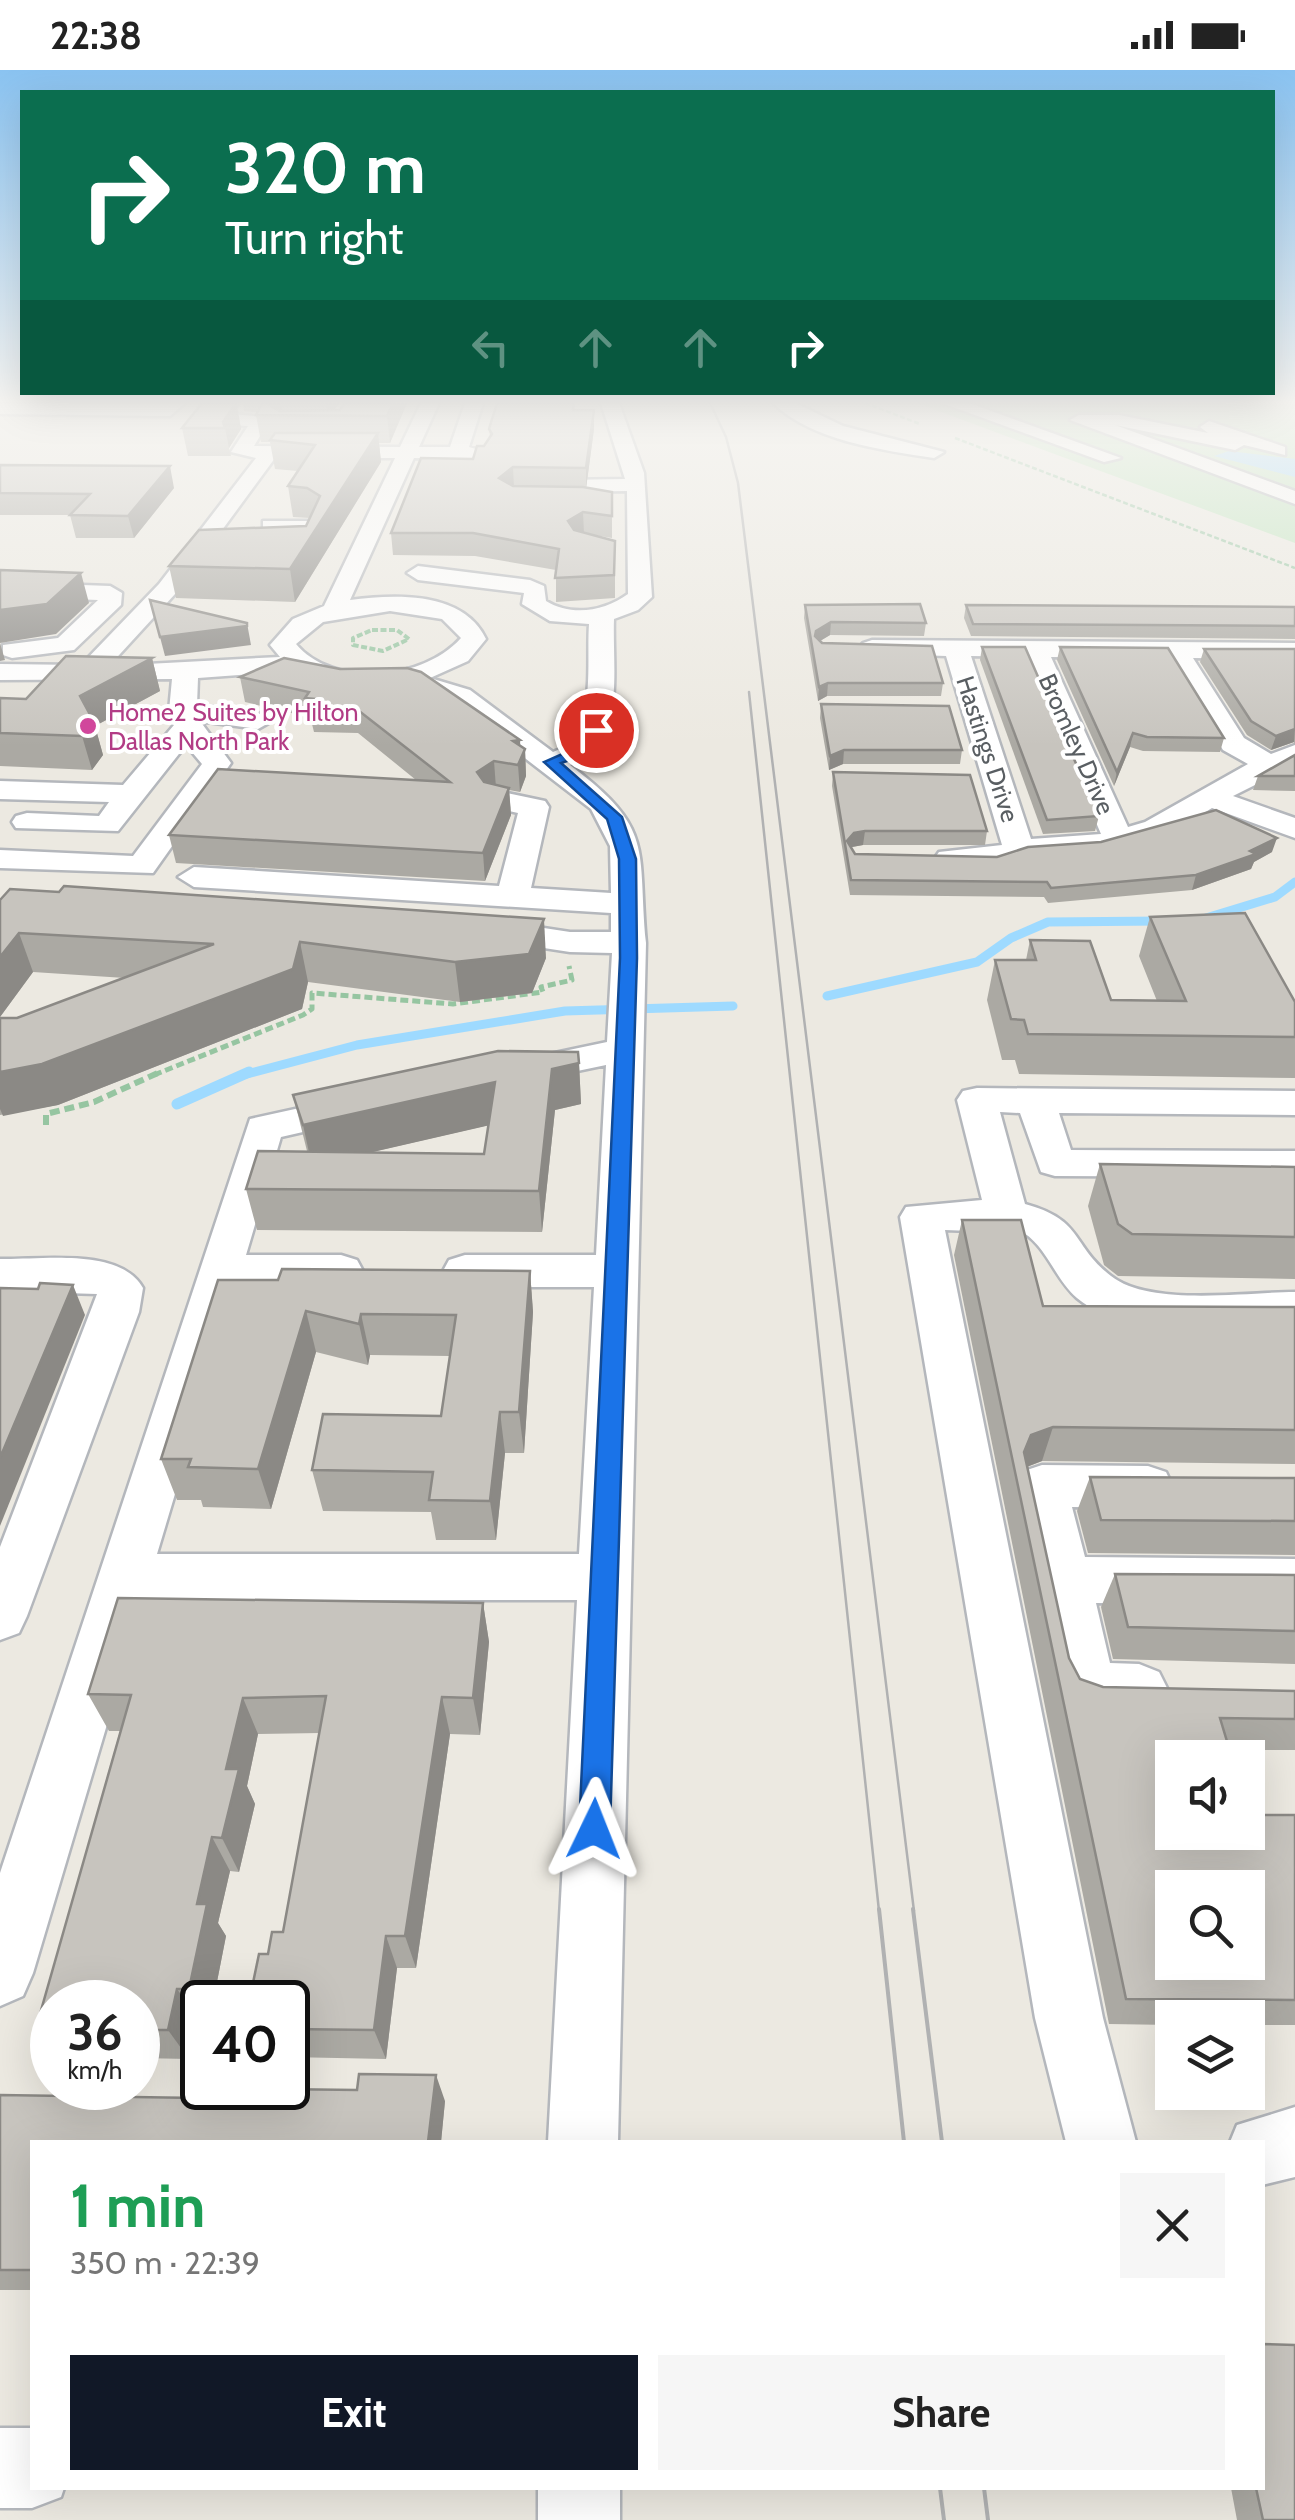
<!DOCTYPE html>
<html lang="en">
<head>
<meta charset="utf-8">
<style>
  :root { --surface:#fff; --page:#f6f6f6; --text:#222; --muted:#767676; --accent:#111827 }
  body { margin:0; font-family:Cabin,sans-serif; background:var(--page); color:var(--text); height:100vh; display:flex; flex-direction:column; font-size:38px; white-space:nowrap }
  * { box-sizing:border-box; margin:0 }
  p { font-size:32px; color:var(--muted) }
  .icon { flex:none; width:55px; height:55px; fill:none; stroke:currentColor; stroke-width:2; stroke-linecap:round; stroke-linejoin:round }
  .map { position:relative; flex:1; overflow:hidden }
  .side { position:absolute; left:30px; top:2070px; width:1235px; height:350px; display:flex; flex-direction:column; background:var(--surface); border-radius:0px; box-shadow:0 10px 40px #0002 }
  .side>* { flex:none }
  .top-card { position:absolute; left:20px; top:20px; width:1255px; height:305px; border-radius:0px; box-shadow:0 10px 40px #0002; background:#0b6e4f; color:#fff; overflow:hidden }
  .fabs { position:absolute; left:1155px; top:1670px; display:grid; gap:20px }
  .fabs a { display:grid; place-items:center; width:110px; height:110px; border-radius:0px; background:var(--surface); box-shadow:0 10px 40px #0002; font-size:50px }
  .speed { position:absolute; left:30px; top:1910px; display:flex; gap:20px; font-size:50px; font-weight:700; text-align:center }
  .speed>* { display:grid; place-content:center; width:130px; height:130px; border-radius:50%; background:var(--surface); box-shadow:0 10px 40px #0002; line-height:1 }
  .speed small { font-size:25px; font-weight:400 }
  .speed .limit { border:5px solid #111; border-radius:15px; background:#fff; color:#111 }
  .pin { position:absolute; display:grid; place-items:center; width:85px; height:85px; color:#fff; margin:-42px; border:5px solid #fff; border-radius:50%; box-shadow:0 2px 10px #0007 }
  .me { position:absolute; width:110px; margin:-55px; rotate:2deg; stroke-linejoin:round; filter:drop-shadow(0 0 8px #0008) }
  .turn { display:flex; align-items:center; gap:35px; height:210px; padding:0 40px; font-size:45px }
  .turn .icon { width:130px; height:130px; stroke-width:2.5 }
  .turn b { display:block; font-size:70px; line-height:85px }
  .lanes { display:flex; align-items:center; height:95px; padding:0 40px; background:#0003; justify-content:center; gap:50px; direction:ltr }
  .lanes .off { opacity:.35 }
  .round { display:grid; place-items:center; flex:none; width:105px; height:105px; border-radius:0px; background:var(--page) }
  .overview { display:flex; align-items:center; justify-content:space-between; height:170px; padding:0 40px }
  h1 { font-size:60px; font-weight:800; line-height:75px; color:#1e9e55 }
  .cta { display:flex; gap:20px; margin-top:auto; padding:20px 40px }
  .cta a { flex:1; height:115px; border-radius:0px; background:var(--accent); color:#fff; font-size:40px; font-weight:800; line-height:115px; text-align:center }
  .cta a+a { background:var(--page); color:var(--text) }
  .status { display:flex; justify-content:space-between; align-items:center; height:70px; padding:0 50px; background:var(--surface); direction:ltr }
  .status svg { height:28px; fill:currentColor }
  .map>svg:first-child { display:block }
</style>
</head>
<body>
<div class="status"><b>22:38</b><svg viewBox="0 0 49 12"><path d="M0 12V9h3v3zM5 12V6h3v6zM10 12V3h3v9zM15 12V0h3v12zM26 1h20v11H26zM47 4h2v5h-2z"/></svg></div>
<div class="map">
<svg width="1295" height="2450" viewBox="0 0 1295 2450">
  <rect width="100%" height="100%" fill="#ece9e1"/>
  <polygon fill="#bfe4bd" points="917,333 1295,333 1295,473"/>
  <polygon fill="#9edaff" points="1229,381 1295,389 1295,407 1214,386"/>
  <g fill="none" stroke-linecap="round" stroke-linejoin="round">
    <g stroke="#9edaff" stroke-width="9">
      <polyline points="1206,848 1275,827 1295,812"/>
      <polyline points="827,926 977,892 1011,868 1048,852 1162,851"/>
      <polyline points="243,1005 357,975 565,941 733,936"/>
    </g>
    <polyline stroke="#9edaff" stroke-width="11" points="177,1034 249,1002"/>
    <g stroke="#b4b7bc" stroke-width="5">
      <g id="minor">
        <polygon points="167,333 185,333 170,346 0,344 0,334"/>
        <path d="M221 333H239L231 344 266 347 269 351 254 376 400 377 421 333H439L419 377H450L465 333H483L469 377 490 383 480 389 414 388 350 530C396 524 463 521 486 569L468 591 430 608 470 620 553 682C598 667 586 596 589 554L550 551 522 534 524 523 418 510 407 503 418 496 530 510 544 516 546 531C572 547 605 541 628 524L627 421 564 422 559 432 552 434 542 428 543 419 562 410 625 409 601 333H619L644 403 652 527 638 540 614 549C612 599 627 676 570 695 656 760 637 777 646 873L618 2072H548L577 1530H144L33 1903 23 1926 0 1936V1803L250 1049 359 1025 373 1028 379 1037 373 1046 281 1067 246 1185H341L357 1190 363 1201 357 1212 341 1217H237L157 1484H579L594 1217H465L449 1212 443 1201 449 1190 465 1185H596L606 995 520 1013 507 1009 501 1001 507 993 607 972 612 883 570 882 485 869 473 866 468 859 473 852 485 849 570 862H611V843L194 817 178 807 194 797 499 816 518 743 487 736 483 730 498 721 545 731 549 737 531 818 611 823 610 776 591 739 452 632 398 616 348 617 296 601 198 608 197 635 258 643 272 651 258 659 200 651 231 693 153 803 0 798V780L133 786 202 694 186 675 118 761 16 758 12 752 16 746 27 743 99 746 109 732 0 729V711L123 715 174 655 169 641 172 609 0 610V594L81 595 159 514 256 388 231 382 248 356 219 354 210 349ZM275 388H395L324 536 293 549 270 575 280 587 109 596 175 524ZM390 541 442 549 461 568C424 610 334 619 296 574L323 552Z"/>
        <path d="M773 333H795L843 356 944 382 934 388C882 380 812 371 773 333Z"/>
        <polygon points="942,333 969,333 1121,388 1104,392"/>
        <polygon points="1119,345 1208,363 1200,357 1209,351 1285,377 1285,385 1244,375 1235,380 1115,355 1295,421 1295,434 1070,350 1079,345"/>
        <polygon points="263,451 310,451 321,457 308,486 270,486 270,476 292,474 297,463 263,461"/>
        <polygon points="0,512 110,516 122,523 121,535 74,580 12,588 3,585 3,575 58,568 98,530 0,526"/>
        <path d="M872 570 1295 573V589L1193 588 1244 668 1271 684 1295 675V695L1233 726 1295 748V768L1212 738C1141 781 1108 778 1029 788 995 792 977 805 939 796L934 789 939 782 1002 775 946 586 863 583 859 578 863 573ZM971 586 1025 587 1101 764 1031 769ZM1051 587 1167 588 1223 680 1248 694 1145 752 1128 757Z"/>
        <path d="M977 1018 1295 1021V1045L1059 1043 1071 1080 1295 1081V1107L1055 1106 1041 1102 1020 1043 1000 1042 1025 1134C1084 1150 1071 1175 1111 1206 1150 1237 1247 1222 1295 1222V1254C1234 1256 1127 1271 1077 1228 1055 1209 1048 1179 1024 1163L945 1160 1103 1948 1136 2072H1066L1035 1948 900 1147 906 1137 982 1130 957 1030 963 1021Z"/>
        <path d="M0 1189C41 1190 120 1177 143 1218L139 1242 27 1546 19 1563 0 1570V1477L97 1224 0 1221Z"/>
        <path d="M1042 1395 1148 1396 1166 1402 1173 1417 1166 1432 1148 1438 1072 1437 1085 1487 1295 1489V1535L1096 1533 1110 1593 1139 1594 1159 1602 1168 1620 1159 1638C1130 1650 1097 1649 1068 1637L1059 1619 1017 1416 1024 1401Z"/>
        <polygon points="1295,2037 1295,2107 1262,2115 1262,2072 1230,2072 1237,2055"/>
        <polygon points="0,2358 32,2358 32,2418 64,2418 61,2427 32,2438 0,2438"/>
        <rect x="538" y="2418" width="82" height="32"/>
      </g>
    </g>
    <g stroke="#96c5a1" stroke-width="2.5" stroke-dasharray="5 2.5" stroke-linecap="butt">
      <polyline points="865,333 920,354"/>
      <polyline points="955,368 1295,498"/>
    </g>
    <polygon stroke="#96c5a1" stroke-width="4" stroke-dasharray="6 2.5" stroke-linecap="butt" points="372,560 397,560 409,569 383,581 353,575 353,568"/>
    <polyline stroke="#96c5a1" stroke-width="5" stroke-dasharray="8 4" stroke-linecap="butt" points="154,1005 303,945 312,939 312,923 453,934 543,922 541,917 572,910 569,896"/>
    <polyline stroke="#96c5a1" stroke-width="6" stroke-dasharray="10 5" stroke-linecap="butt" points="46,1055 46,1044 94,1032 160,1002"/>
    <use href="#minor" fill="#fff" fill-rule="evenodd"/>
    <g stroke="#b0b1b2" stroke-width="2.5">
      <polyline points="710,333 726,367 738,413 914,1841"/>
      <polyline points="749,622 879,1841"/>
    </g>
    <g stroke="#b0b1b2" stroke-width="4">
      <polyline points="879,1839 904,2072"/>
      <polyline points="913,1839 942,2072"/>
      <polyline points="940,2418 944,2450"/>
      <polyline points="984,2418 988,2450"/>
    </g>
  </g>
  <g fill="#aba9a3" fill-rule="evenodd">
    <polygon points="202,333 237,333 241,359 229,378 231,386 188,386 182,358"/>
    <polygon points="243,333 339,333 334,340 340,340 344,333 407,333 390,373 379,373 381,392 295,532 176,528 169,496 306,456 310,448 293,447 288,416 298,401 275,399 270,372 261,372 256,345 257,342 244,341"/>
    <polygon points="577,340 594,340 594,359 586,418 612,422 612,468 588,464 615,471 615,528 556,532 556,500 475,486 393,485 391,463 473,389 490,368 489,359"/>
    <polygon points="0,395 174,418 134,468 76,468 70,445 0,445"/>
    <polygon points="805,535 926,553 924,566 830,565 820,571 943,613 941,626 827,626 818,631 804,548"/>
    <polygon points="966,535 1295,537 1295,569 971,566 964,548"/>
    <polygon points="982,577 1099,746 1095,761 1043,764 980,590"/>
    <polygon points="1060,577 1224,668 1220,682 1143,681 1130,677 1114,716 1057,590"/>
    <polygon points="1204,579 1295,579 1295,675 1294,672 1271,680 1247,665 1200,592"/>
    <polygon points="152,588 160,621 95,656 103,685 92,700 0,696 0,628 26,629"/>
    <polygon points="284,588 520,676 525,679 526,706 520,722 509,720 511,745 485,811 176,793 169,765 416,710 358,663 314,662 312,654 310,654 308,647 245,632 240,607"/>
    <polygon points="821,634 962,680 960,694 843,694 829,700 820,648"/>
    <polygon points="1295,685 1295,721 1253,720 1258,706"/>
    <polygon points="833,702 987,761 985,775 863,775 852,777 851,779 855,784 997,787 1272,782 1254,792 1251,799 1192,820 1048,833 1044,827 850,825 832,716"/>
    <polygon points="0,830 546,888 532,923 460,932 308,912 302,939 58,1035 0,1045 0,948 17,948 125,908 33,902 0,947"/>
    <polygon points="1150,847 1295,967 1295,1008 1019,1004 1015,990 1002,990 987,930 995,890 1026,890 1030,870 1111,930 1157,931 1139,886"/>
    <path d="M579 993 581 1034 555 1040 542 1162 257 1160 246 1119 307 1081 293 1025ZM489 1055 484 1084 372 1082Z"/>
    <polygon points="1100,1094 1295,1097 1295,1209 1118,1206 1104,1195 1088,1136"/>
    <polygon points="962,1150 1043,1236 1295,1237 1295,1394 1042,1391 1027,1397 1069,1588 1080,1609 1103,1617 1295,1621 1295,1680 1230,1680 1249,1745 1295,1745 1295,1955 1248,1955 1248,1948 1172,1948 1172,1955 1109,1954 954,1185"/>
    <polygon points="530,1201 533,1242 524,1383 505,1383 496,1470 436,1470 431,1442 323,1441 312,1400 441,1346 450,1286 370,1285 368,1295 316,1282 271,1439 203,1437 201,1430 177,1430 161,1389 278,1210"/>
    <polygon points="1090,1407 1295,1408 1295,1485 1088,1483 1077,1441"/>
    <polygon points="1115,1504 1295,1505 1295,1594 1113,1589 1101,1537"/>
    <polygon points="483,1533 489,1572 480,1665 450,1664 416,1898 397,1898 386,1989 288,1987 288,1932 268,1884 283,1862 320,1663 258,1664 247,1716 255,1734 239,1802 230,1801 218,1853 226,1866 213,1932 202,1932 202,1948 198,1948 189,1989 138,1988 138,1932 52,1932 52,1976 36,1958 120,1661 109,1661 88,1624"/>
    <polygon points="0,2025 445,2031 441,2072 32,2072 32,2220 0,2220"/>
    <polygon points="1231,2418 1262,2418 1295,2450 1237,2450"/>
  </g>
  <g fill="#8b8985">
    <polygon points="236,333 241,359 229,378 225,358 223,352"/>
    <polygon points="266,333 281,333 283,346"/>
    <polygon points="326,333 339,333 331,346 328,346"/>
    <polygon points="393,333 407,333 390,373 387,346"/>
    <polygon points="594,340 594,359 586,419 586,398"/>
    <polygon points="378,363 381,392 295,532 290,499"/>
    <polygon points="170,396 174,418 134,468 128,446"/>
    <polygon points="513,397 514,418 499,408"/>
    <polygon points="583,442 584,463 568,473 568,451"/>
    <polygon points="81,503 89,533 56,564 0,573 5,590 0,591 0,540"/>
    <polygon points="831,552 830,565 815,574 816,561"/>
    <polygon points="247,553 251,575 165,586 160,567"/>
    <polygon points="152,588 160,621 95,656 103,685 92,700 82,666 80,626"/>
    <polygon points="828,613 827,626 818,631 819,617"/>
    <polygon points="1295,659 1294,672 1271,680 1276,666"/>
    <polygon points="1133,663 1130,677 1114,716 1117,702"/>
    <polygon points="520,670 521,688 525,679 526,706 520,722 518,695 513,671"/>
    <polygon points="844,680 843,694 829,700 830,686"/>
    <polygon points="494,691 496,718 479,729 477,702"/>
    <polygon points="509,718 511,745 485,811 483,783"/>
    <polygon points="865,761 863,775 852,777 847,784 847,771 854,763"/>
    <polygon points="1277,768 1272,782 1254,792 1251,799 1192,820 1196,805"/>
    <polygon points="544,849 546,888 532,923 460,932 455,892"/>
    <polygon points="19,863 33,902 0,947 0,887"/>
    <polygon points="300,872 308,912 302,939 58,1035 3,1046 0,1039 0,1002"/>
    <polygon points="579,993 581,1034 555,1040 542,1162 539,1121 552,999"/>
    <polygon points="495,1012 499,1053 312,1096 303,1055"/>
    <polygon points="530,1201 533,1242 524,1383 519,1342"/>
    <polygon points="73,1215 85,1245 0,1456 0,1388"/>
    <polygon points="306,1241 316,1282 271,1439 258,1399"/>
    <polygon points="361,1244 370,1285 368,1295 359,1254"/>
    <polygon points="500,1342 505,1383 496,1470 490,1431"/>
    <polygon points="1053,1357 1042,1391 1021,1399 1024,1382 1031,1365"/>
    <polygon points="483,1533 489,1572 480,1665 473,1628"/>
    <polygon points="442,1627 450,1664 416,1898 405,1866"/>
    <polygon points="243,1628 258,1664 247,1716 255,1734 239,1802 222,1768 226,1699"/>
    <polygon points="212,1767 230,1801 218,1853 226,1866 213,1932 202,1932 202,1938 189,1919 197,1834"/>
    <polygon points="386,1866 397,1898 386,1989 374,1960"/>
    <polygon points="177,1919 198,1948 189,1989 168,1960"/>
    <polygon points="436,2005 445,2031 441,2072 428,2072"/>
  </g>
  <g fill="#c7c4be" stroke="#8b8985" stroke-width="2.5" fill-rule="evenodd">
    <polygon points="202,333 236,333 223,352 225,358 182,358"/>
    <polygon points="262,333 267,333 279,341 340,340 344,333 393,333 387,346 256,345"/>
    <polygon points="497,333 574,333 573,340 594,340 586,398 513,397 499,408 513,416 583,417 612,422 612,446 583,442 568,451 574,460 615,471 614,505 555,508 559,479 473,463 391,463 421,388 473,389 477,376 484,376 492,364 489,359"/>
    <polygon points="275,363 378,363 290,499 169,496 199,460 306,456 320,426 307,418 288,416 315,375 270,370"/>
    <polygon points="0,395 170,396 128,446 70,445 90,424 0,423"/>
    <polygon points="0,500 81,503 47,534 0,540"/>
    <polygon points="150,530 247,553 247,556 160,567"/>
    <polygon points="920,534 926,553 831,552 816,561 815,566 822,573 932,576 943,613 828,613 819,617 805,535"/>
    <polygon points="966,535 1295,537 1295,556 973,554"/>
    <polygon points="982,577 1025,577 1099,746 1047,750"/>
    <polygon points="1060,577 1168,578 1224,668 1147,667 1133,663 1117,702"/>
    <polygon points="1204,579 1295,579 1295,659 1276,666 1251,651"/>
    <polygon points="66,586 152,588 80,626 94,652 82,666 0,663 0,628 26,629"/>
    <polygon points="284,588 340,599 407,598 421,602 520,670 513,671 525,679 518,695 494,691 477,702 484,712 509,718 483,783 169,765 218,699 450,712 354,637 309,636 316,629 305,628 309,622 240,607"/>
    <polygon points="821,634 949,636 962,680 844,680 830,686"/>
    <polygon points="1295,685 1295,706 1258,706"/>
    <polygon points="833,702 970,705 987,761 865,761 854,763 847,771 855,784 997,787 1028,777 1101,772 1216,740 1277,768 1250,781 1256,784 1196,805 1051,818 1047,812 851,810"/>
    <polygon points="64,816 544,849 529,884 455,892 300,872 293,899 42,994 0,1002 0,948 17,948 214,874 19,863 0,887 0,830 10,819 59,822"/>
    <polygon points="1245,843 1295,932 1295,967 1028,964 1024,950 1011,949 995,890 1036,890 1030,870 1090,871 1111,930 1186,931 1150,847"/>
    <polygon points="498,981 578,982 579,993 552,999 539,1121 246,1119 258,1081 484,1084 495,1012 303,1055 293,1025"/>
    <polygon points="1100,1094 1295,1097 1295,1167 1132,1164 1118,1154"/>
    <path d="M962 1150H1021L1043 1236 1295 1237V1360L1053 1357 1031 1365 1024 1382 1069 1588 1080 1609 1103 1617 1295 1621V1649L1220 1648 1232 1688H1172V1762H1248V1740L1249 1745H1295V1930L1126 1929ZM1172 1818H1248V1892H1172Z"/>
    <polygon points="282,1199 530,1201 519,1342 500,1342 490,1431 429,1430 433,1402 312,1400 323,1344 441,1346 456,1245 361,1244 359,1254 306,1241 258,1399 188,1397 191,1389 161,1389 218,1210 278,1210"/>
    <polygon points="40,1213 73,1215 0,1388 0,1218 38,1219"/>
    <polygon points="1090,1407 1295,1408 1295,1451 1101,1450"/>
    <polygon points="1115,1504 1295,1505 1295,1561 1128,1557"/>
    <polygon points="118,1528 483,1533 473,1628 442,1627 405,1866 386,1866 374,1960 288,1959 288,1932 249,1932 259,1884 268,1884 272,1862 283,1862 326,1626 243,1628 226,1699 239,1699 222,1768 212,1767 197,1834 207,1834 189,1919 177,1919 168,1960 138,1960 138,1932 52,1932 52,1958 36,1958 131,1625 88,1624"/>
    <polygon points="359,2004 436,2005 428,2072 32,2072 32,2200 0,2200 0,2025 199,2028 202,2018 357,2020"/>
    <polygon points="1262,2274 1295,2275 1295,2450 1263,2450 1256,2418 1262,2418"/>
  </g>
  <linearGradient id="sky" x2="0" y2="1"><stop stop-color="#8ac3f1"/><stop offset="0.49" stop-color="#f6f5f2"/><stop offset="1" stop-color="#f6f5f2" stop-opacity="0"/></linearGradient>
  <rect width="1295" height="676" fill="url(#sky)"/>
  <polygon fill="#1a73e8" stroke="#114b97" stroke-width="2.5" points="591,657 603,660 586,685 561,693 622,747 636,789 637,888 610,1759 605,1770 594,1774 583,1770 579,1759 620,888 619,789 607,749 544,692 576,678"/>
  <circle fill="#d1479c" stroke="#fff" stroke-width="4" cx="88" cy="656" r="10"/>
  <g text-anchor="middle" stroke-width="8" stroke-linejoin="round" paint-order="stroke">
    <g font-size="25" fill="#b23c85" stroke="#fff" text-anchor="start">
      <text x="108" y="651">Home2 Suites by Hilton<tspan x="108" dy="29">Dallas North Park</tspan></text>
    </g>
    <g font-size="25" fill="#595e62" stroke="#fff">
      <text transform="translate(1077 674) rotate(66)" y="9">Bromley Drive</text>
      <text transform="translate(988 679) rotate(72)" y="9">Hastings Drive</text>
    </g>
  </g>
</svg>
<div class="fabs">
<a><svg class="icon" aria-label="sound" viewBox="0 0 24 24"><path d="M4 9h4l5-4v14l-5-4H4zM17 9q2 3 0 6"/></svg></a>
<a><svg class="icon" aria-label="search" viewBox="0 0 24 24"><circle cx="10" cy="10" r="6"/><path d="M15 15l6 6"/></svg></a>
<a><svg class="icon" aria-label="layers" viewBox="0 0 24 24"><path d="M12 4l9 5-9 5-9-5zM3 14l9 5 9-5"/></svg></a>
</div>
<div class="speed"><div>36<small>km/h</small></div><div class="limit">40</div></div>
<div class="pin" style="left:596px;top:660px;background:#d93025"><svg class="icon" aria-label="arrive" viewBox="0 0 24 24"><path d="M6 21V4h12l-3 4 3 4H6"/></svg></div>
<svg class="me" style="left:594px;top:1759px" viewBox="-20 -20 40 40"><path d="M0-17L14 15 0 8-14 15z" fill="#1a73e8" stroke="#fff" stroke-width="4"/></svg>
<div class="top-card">
<div class="turn"><svg class="icon" aria-label="right" viewBox="0 0 24 24"><path d="M7 20v-9h11M14 6l5 5-5 5"/></svg><div><b>320 m</b>Turn right</div></div>
<div class="lanes"><svg class="icon off" aria-label="left" viewBox="0 0 24 24"><path d="M17 20v-9H6M10 6l-5 5 5 5"/></svg><svg class="icon off" aria-label="ahead" viewBox="0 0 24 24"><path d="M12 20V5M6 11l6-6 6 6"/></svg><svg class="icon off" aria-label="ahead" viewBox="0 0 24 24"><path d="M12 20V5M6 11l6-6 6 6"/></svg><svg class="icon" aria-label="right" viewBox="0 0 24 24"><path d="M7 20v-9h11M14 6l5 5-5 5"/></svg></div>
</div>
<section class="side">
<div class="overview"><div><h1>1 min</h1><p>350 m · 22:39</p></div><a class="round"><svg class="icon" aria-label="close" viewBox="0 0 24 24"><path d="M6 6l12 12M18 6L6 18"/></svg></a></div>
<div class="cta"><a>Exit</a><a>Share</a></div>
</section>
</div>
</body>
</html>
